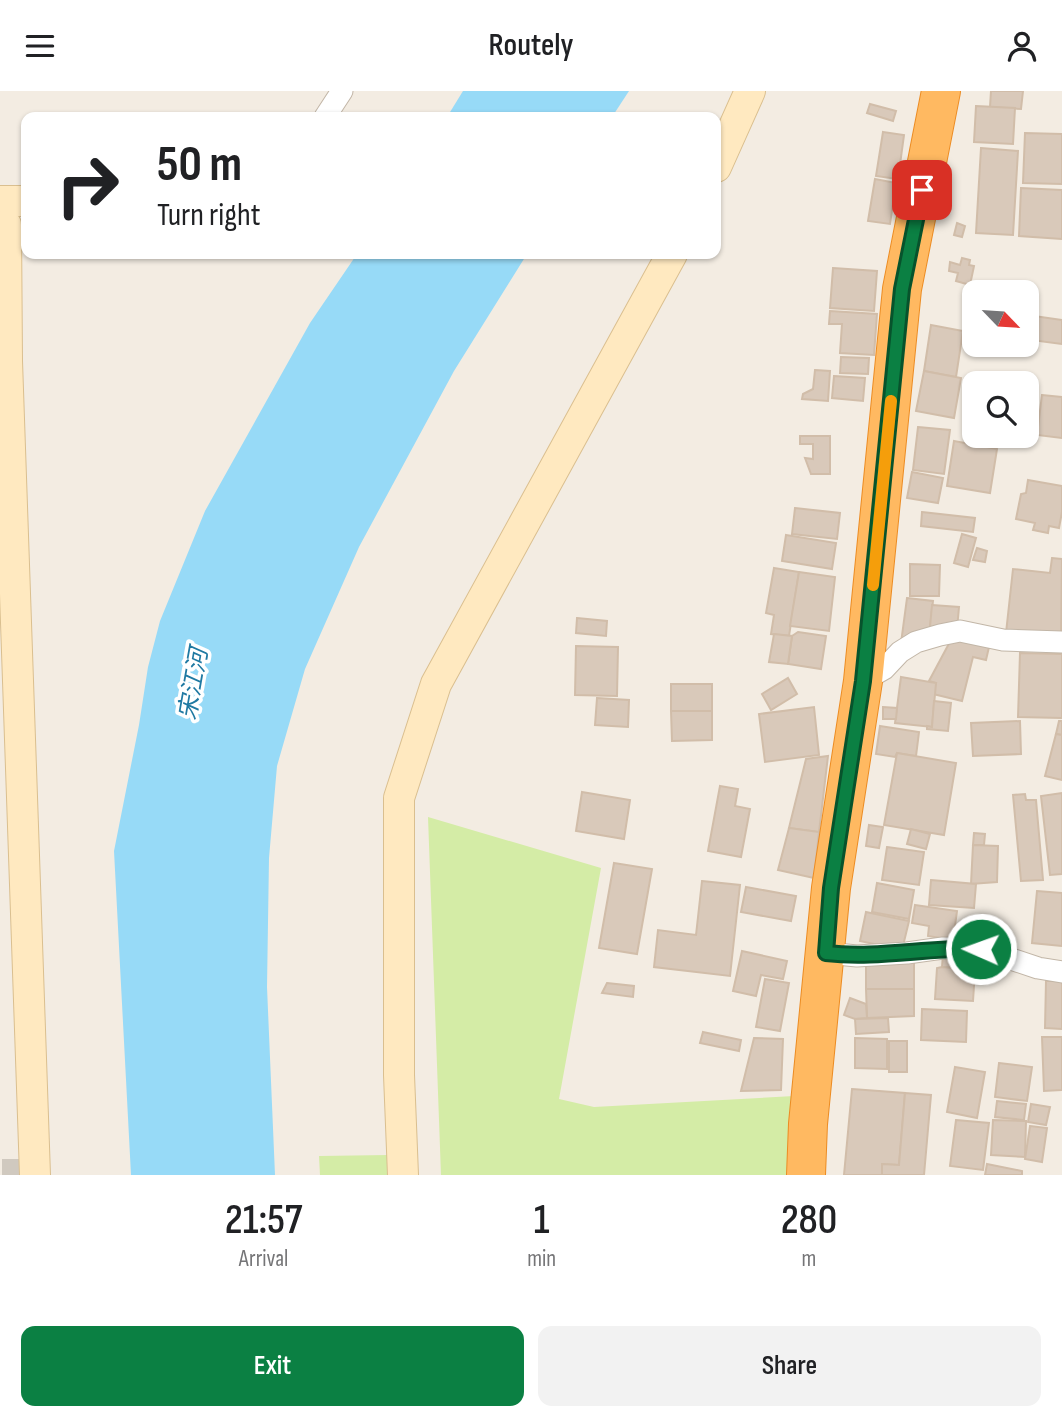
<!DOCTYPE html>
<html lang="en">
<head>
<meta charset="utf-8">
<style>
  :root { --surface:#fff; --page:#f2f2f2; --text:#202124; --muted:#757577; --accent:#0b8043 }
  body { margin:0; font-family:"Sofia Sans Condensed","Noto Sans SC",sans-serif; background:var(--page); color:var(--text); height:100vh; display:flex; flex-direction:column; font-size:26px; white-space:nowrap }
  * { box-sizing:border-box; margin:0 }
  p { font-size:23px; color:var(--muted) }
  .icon { flex:none; width:38px; height:38px; fill:none; stroke:currentColor; stroke-width:2; stroke-linecap:round; stroke-linejoin:round }
  .map { position:relative; height:1084px; overflow:hidden }
  .panel { display:flex; flex-direction:column; background:var(--surface); flex:1 }
  .panel>* { flex:none }
  .hud { position:absolute; left:21px; top:21px; width:700px; height:147px; border-radius:14px; box-shadow:0 2px 5px #0004; background:#fff; color:var(--text); overflow:hidden }
  .needle { width:46px; rotate:115deg }
  .buttons { position:absolute; left:962px; top:189px; display:grid; gap:14px }
  .buttons a { display:grid; place-items:center; width:77px; height:77px; border-radius:14px; background:var(--surface); box-shadow:0 2px 5px #0004; font-size:35px }
  .pin { position:absolute; display:grid; place-items:center; width:60px; height:60px; color:#fff; margin:-30px; border-radius:14px; box-shadow:0 4px 10px #0006 }
  .me { position:absolute; width:77px; margin:-38px; rotate:272deg; stroke-linejoin:round; filter:drop-shadow(0 0 5px #0008) }
  .turn { display:flex; align-items:center; gap:24px; height:147px; padding:0 21px; font-size:32px }
  .turn .icon { width:91px; height:91px; stroke-width:2.5 }
  .turn b { display:block; font-size:49px; line-height:60px }
  .eta { display:flex; justify-content:space-evenly; align-items:center; height:119px; text-align:center }
  .eta b { font-size:42px; font-weight:600; line-height:49px }
  .primary-button { display:flex; gap:14px; margin-top:auto; padding:14px 21px }
  .primary-button a { flex:1; height:80px; border-radius:14px; background:var(--accent); color:#fff; font-size:28px; font-weight:600; line-height:80px; text-align:center }
  .primary-button a+a { background:var(--page); color:var(--text) }
  header { display:flex; justify-content:space-between; align-items:center; height:91px; padding:0 21px; background:var(--surface); font-size:32px; font-weight:600 }
  .map>svg:first-child { display:block }
</style>
</head>
<body>
<header><svg class="icon" aria-label="menu" viewBox="0 0 24 24"><path d="M4 6h16M4 12h16M4 18h16"/></svg>Routely<svg class="icon" aria-label="person" viewBox="0 0 24 24"><circle cx="12" cy="8" r="4"/><path d="M4 21q1-7 8-7t8 7"/></svg></header>
<div class="map">
<svg width="1062" height="1084" viewBox="0 0 1062 1084">
  <rect width="100%" height="100%" fill="#f3ece2"/>
  <g fill="#d4eca6">
    <polygon points="428,726 601,777 559,1008 594,1016 794,1005 789,1084 441,1084"/>
    <polygon points="388,1064 389,1084 320,1084 319,1065"/>
  </g>
  <g fill="#97daf7">
    <polygon points="463,0 629,0 612,26 447,26"/>
    <polygon points="357,163 527,163 454,280 359,456 305,578 277,675 269,767 267,896 275,1084 131,1084 114,760 139,634 148,576 160,530 205,420 310,232"/>
  </g>
  <g fill="#d9c9ba" stroke="#d1bda9" stroke-width="2">
    <polygon points="991,0 1023,0 1021,18 990,16"/>
    <polygon points="870,13 896,20 893,30 867,22"/>
    <polygon points="976,15 1015,17 1013,53 974,51"/>
    <polygon points="883,41 904,44 898,88 876,85"/>
    <polygon points="1025,42 1062,43 1062,93 1023,92"/>
    <polygon points="981,57 1018,60 1013,144 976,142"/>
    <polygon points="875,88 896,92 890,133 868,130"/>
    <polygon points="1021,97 1062,99 1062,148 1019,145"/>
    <polygon points="957,132 965,135 962,146 954,144"/>
    <polygon points="962,167 970,169 969,174 974,175 970,194 956,190 958,182 949,180 950,171 960,174"/>
    <polygon points="833,177 877,180 874,220 830,217"/>
    <polygon points="974,199 986,201 975,201 975,242 967,241"/>
    <polygon points="830,220 877,223 874,264 840,262 842,233 829,233"/>
    <polygon points="1034,225 1062,229 1062,253 1031,249"/>
    <polygon points="931,234 963,240 956,286 924,280"/>
    <polygon points="841,266 869,267 868,283 840,282"/>
    <polygon points="815,279 830,280 828,310 802,308 803,303 813,298"/>
    <polygon points="924,280 961,287 954,327 916,320"/>
    <polygon points="834,285 865,287 863,310 832,307"/>
    <polygon points="1042,304 1062,306 1062,347 1037,344"/>
    <polygon points="918,336 950,339 944,383 913,379"/>
    <polygon points="800,345 830,345 830,383 811,383 805,367 813,368 813,353 800,353"/>
    <polygon points="978,345 1019,345 1013,345 1013,352 978,349"/>
    <polygon points="954,350 997,358 990,402 947,395"/>
    <polygon points="912,381 943,387 938,412 907,407"/>
    <polygon points="1028,389 1062,395 1062,421 1059,437 1049,435 1048,442 1033,439 1035,432 1016,428 1021,403 1026,402"/>
    <polygon points="795,417 840,422 837,448 792,443"/>
    <polygon points="922,421 975,427 973,441 921,435"/>
    <polygon points="962,443 976,447 968,476 954,472"/>
    <polygon points="786,444 836,452 832,478 782,470"/>
    <polygon points="977,457 987,460 985,471 973,469"/>
    <polygon points="1052,467 1062,468 1061,548 1006,542 1013,478 1050,482"/>
    <polygon points="910,473 940,474 939,505 910,505"/>
    <polygon points="774,477 799,481 789,545 771,543 774,524 766,522"/>
    <polygon points="799,481 835,486 829,540 790,535"/>
    <polygon points="907,507 933,510 930,536 929,544 901,552"/>
    <polygon points="932,514 959,516 957,538 930,536"/>
    <polygon points="577,527 607,530 606,545 576,542"/>
    <polygon points="798,541 826,545 821,578 788,573 792,545"/>
    <polygon points="774,543 792,545 788,573 769,571"/>
    <polygon points="952,547 989,556 986,569 973,566 962,610 933,603 936,592 929,590"/>
    <polygon points="576,555 618,556 617,605 575,604"/>
    <polygon points="1020,562 1062,563 1062,627 1018,626"/>
    <polygon points="901,586 936,592 932,636 895,632"/>
    <polygon points="788,587 797,603 771,619 762,603"/>
    <rect x="671" y="593" width="41" height="27"/>
    <polygon points="597,607 629,609 628,636 595,634"/>
    <polygon points="934,610 951,612 948,640 927,638 927,635 932,636"/>
    <polygon points="814,616 819,664 765,671 759,623"/>
    <polygon points="883,616 897,617 896,628 883,628"/>
    <polygon points="671,620 712,620 712,649 672,650"/>
    <polygon points="1020,630 1021,663 973,665 971,632"/>
    <polygon points="1059,630 1062,630 1062,644 1056,643"/>
    <polygon points="880,635 919,641 916,665 897,662 895,666 876,663"/>
    <polygon points="1056,643 1062,644 1062,689 1045,685"/>
    <polygon points="897,662 956,672 944,744 884,734"/>
    <polygon points="828,665 819,741 789,737 806,668"/>
    <polygon points="720,695 738,698 735,715 750,718 741,766 708,760"/>
    <polygon points="582,701 630,709 624,748 576,740"/>
    <polygon points="1062,702 1062,783 1050,784 1041,705"/>
    <polygon points="1025,703 1026,709 1036,709 1043,789 1021,790 1013,704"/>
    <polygon points="869,734 883,736 879,757 866,755"/>
    <polygon points="789,737 819,741 814,787 778,779"/>
    <polygon points="911,738 930,743 926,758 907,753"/>
    <polygon points="974,742 985,743 984,754 973,754"/>
    <polygon points="973,754 998,755 997,791 971,793"/>
    <polygon points="887,756 924,761 919,794 882,789"/>
    <polygon points="614,772 652,778 637,863 599,857"/>
    <polygon points="931,789 976,793 974,817 929,814"/>
    <polygon points="702,790 740,794 730,885 654,876 658,839 696,844"/>
    <polygon points="877,792 914,799 909,828 872,821"/>
    <polygon points="746,796 796,805 791,830 741,821"/>
    <polygon points="1037,800 1062,802 1062,855 1032,852"/>
    <polygon points="915,814 957,820 953,849 928,845 929,835 912,832"/>
    <polygon points="866,821 909,830 902,859 860,850"/>
    <polygon points="742,860 787,870 783,888 761,884 756,905 733,900"/>
    <polygon points="943,863 971,866 970,879 942,876"/>
    <polygon points="914,868 914,898 866,898 866,869"/>
    <polygon points="942,876 975,879 973,910 935,908 937,877"/>
    <polygon points="765,888 789,892 780,940 756,936"/>
    <polygon points="1046,890 1062,890 1062,938 1045,937"/>
    <polygon points="607,892 634,895 633,906 602,902"/>
    <polygon points="866,898 914,898 914,925 867,927"/>
    <polygon points="850,907 866,913 867,927 855,928 844,924"/>
    <polygon points="922,918 967,920 966,951 921,949"/>
    <polygon points="888,927 889,941 856,943 855,928"/>
    <polygon points="703,941 741,949 739,960 700,952"/>
    <polygon points="1042,946 1062,946 1062,999 1044,1000"/>
    <polygon points="754,947 783,948 781,999 741,1000"/>
    <polygon points="855,947 887,948 887,978 855,977"/>
    <rect x="889" y="950" width="18" height="31"/>
    <polygon points="999,972 1032,976 1027,1010 995,1006"/>
    <polygon points="955,976 985,981 977,1027 947,1021"/>
    <polygon points="852,998 905,1002 899,1074 882,1073 882,1084 844,1084"/>
    <polygon points="905,1002 931,1004 924,1084 882,1084 882,1073 899,1074"/>
    <polygon points="997,1010 1026,1013 1024,1029 995,1026"/>
    <polygon points="1031,1013 1050,1016 1046,1034 1028,1031"/>
    <polygon points="956,1029 989,1032 983,1079 950,1075"/>
    <polygon points="993,1029 1026,1030 1025,1066 991,1064"/>
    <polygon points="1030,1035 1047,1037 1042,1071 1025,1068"/>
    <polygon points="987,1073 1022,1080 1022,1084 985,1084"/>
  </g>
  <g fill="none" stroke-linecap="round" stroke-linejoin="round">
    <polyline stroke="#d0c9bf" stroke-width="30" stroke-dasharray="30 15" stroke-linecap="butt" points="17,1068 17,1084"/>
    <g stroke="#c2b6a7" stroke-width="23">
      <g id="street">
        <polyline points="325,26 342,0"/>
        <polyline points="863,590 884,578 900,561 916,551 940,544 960,540 1003,549 1062,551"/>
        <polyline points="826,862 857,865 907,862 943,857 981,858 1038,877 1062,881"/>
      </g>
    </g>
    <g stroke="#dabf8f" stroke-width="32">
      <g id="secondary">
        <polyline points="716,76 750,0"/>
        <polyline points="0,110 26,110"/>
        <polyline points="6,134 7,270 35,1084"/>
        <polyline points="403,1084 399,984 399,707 436,593 672,163"/>
      </g>
    </g>
    <g stroke="#ec8c23" stroke-width="40">
      <polyline id="highway" points="806,1084 808,1033 831,797 863,590 902,198 941,0"/>
    </g>
    <use href="#street" stroke="#fff" stroke-width="21"/>
    <use href="#secondary" stroke="#ffe9c0" stroke-width="30"/>
    <use href="#highway" stroke="#ffb961" stroke-width="38"/>
  </g>
  <g fill="none" stroke-linecap="round" stroke-linejoin="round">
    <g stroke="#07532c" stroke-width="18">
      <path id="route" d="M922 99 902 198 863 590 831 797 826 862C878 868 929 856 981 858"/>
    </g>
    <use href="#route" stroke="#0b8043" stroke-width="12"/>
    <polyline stroke="#f59e0b" stroke-width="12" points="873,494 891,310"/>
  </g>
  <g text-anchor="middle" stroke-width="7" stroke-linejoin="round" paint-order="stroke">
    <g font-size="24" font-style="italic" fill="#1f79a2" stroke="#fff">
      <text transform="translate(193 593) rotate(-80)" y="8">宋江河</text>
    </g>
  </g>
</svg>
<div class="buttons">
<a><svg class="needle" viewBox="-14 -14 28 28"><path d="M0-13l5 13h-10z" fill="#e53935"/><path d="M0 13l5-13h-10z" fill="#757577"/></svg></a>
<a><svg class="icon" aria-label="search" viewBox="0 0 24 24"><circle cx="10" cy="10" r="6"/><path d="M15 15l6 6"/></svg></a>
</div>
<div class="pin" style="left:922px;top:99px;background:#d93025"><svg class="icon" aria-label="arrive" viewBox="0 0 24 24"><path d="M6 21V4h12l-3 4 3 4H6"/></svg></div>
<svg class="me" style="left:981px;top:858px" viewBox="-20 -20 40 40"><circle r="17" fill="#0b8043" stroke="#fff" stroke-width="3"/><path d="M0-11L8 9 0 5-8 9z" fill="#fff"/></svg>
<div class="hud">
<div class="turn"><svg class="icon" aria-label="right" viewBox="0 0 24 24"><path d="M7 20v-9h11M14 6l5 5-5 5"/></svg><div><b>50 m</b>Turn right</div></div>
</div>
</div>
<section class="panel">
<div class="eta">
<div><b>21:57</b><p>Arrival</p></div>
<div><b>1</b><p>min</p></div>
<div><b>280</b><p>m</p></div>
</div>
<div class="primary-button"><a>Exit</a><a>Share</a></div>
</section>
</body>
</html>
